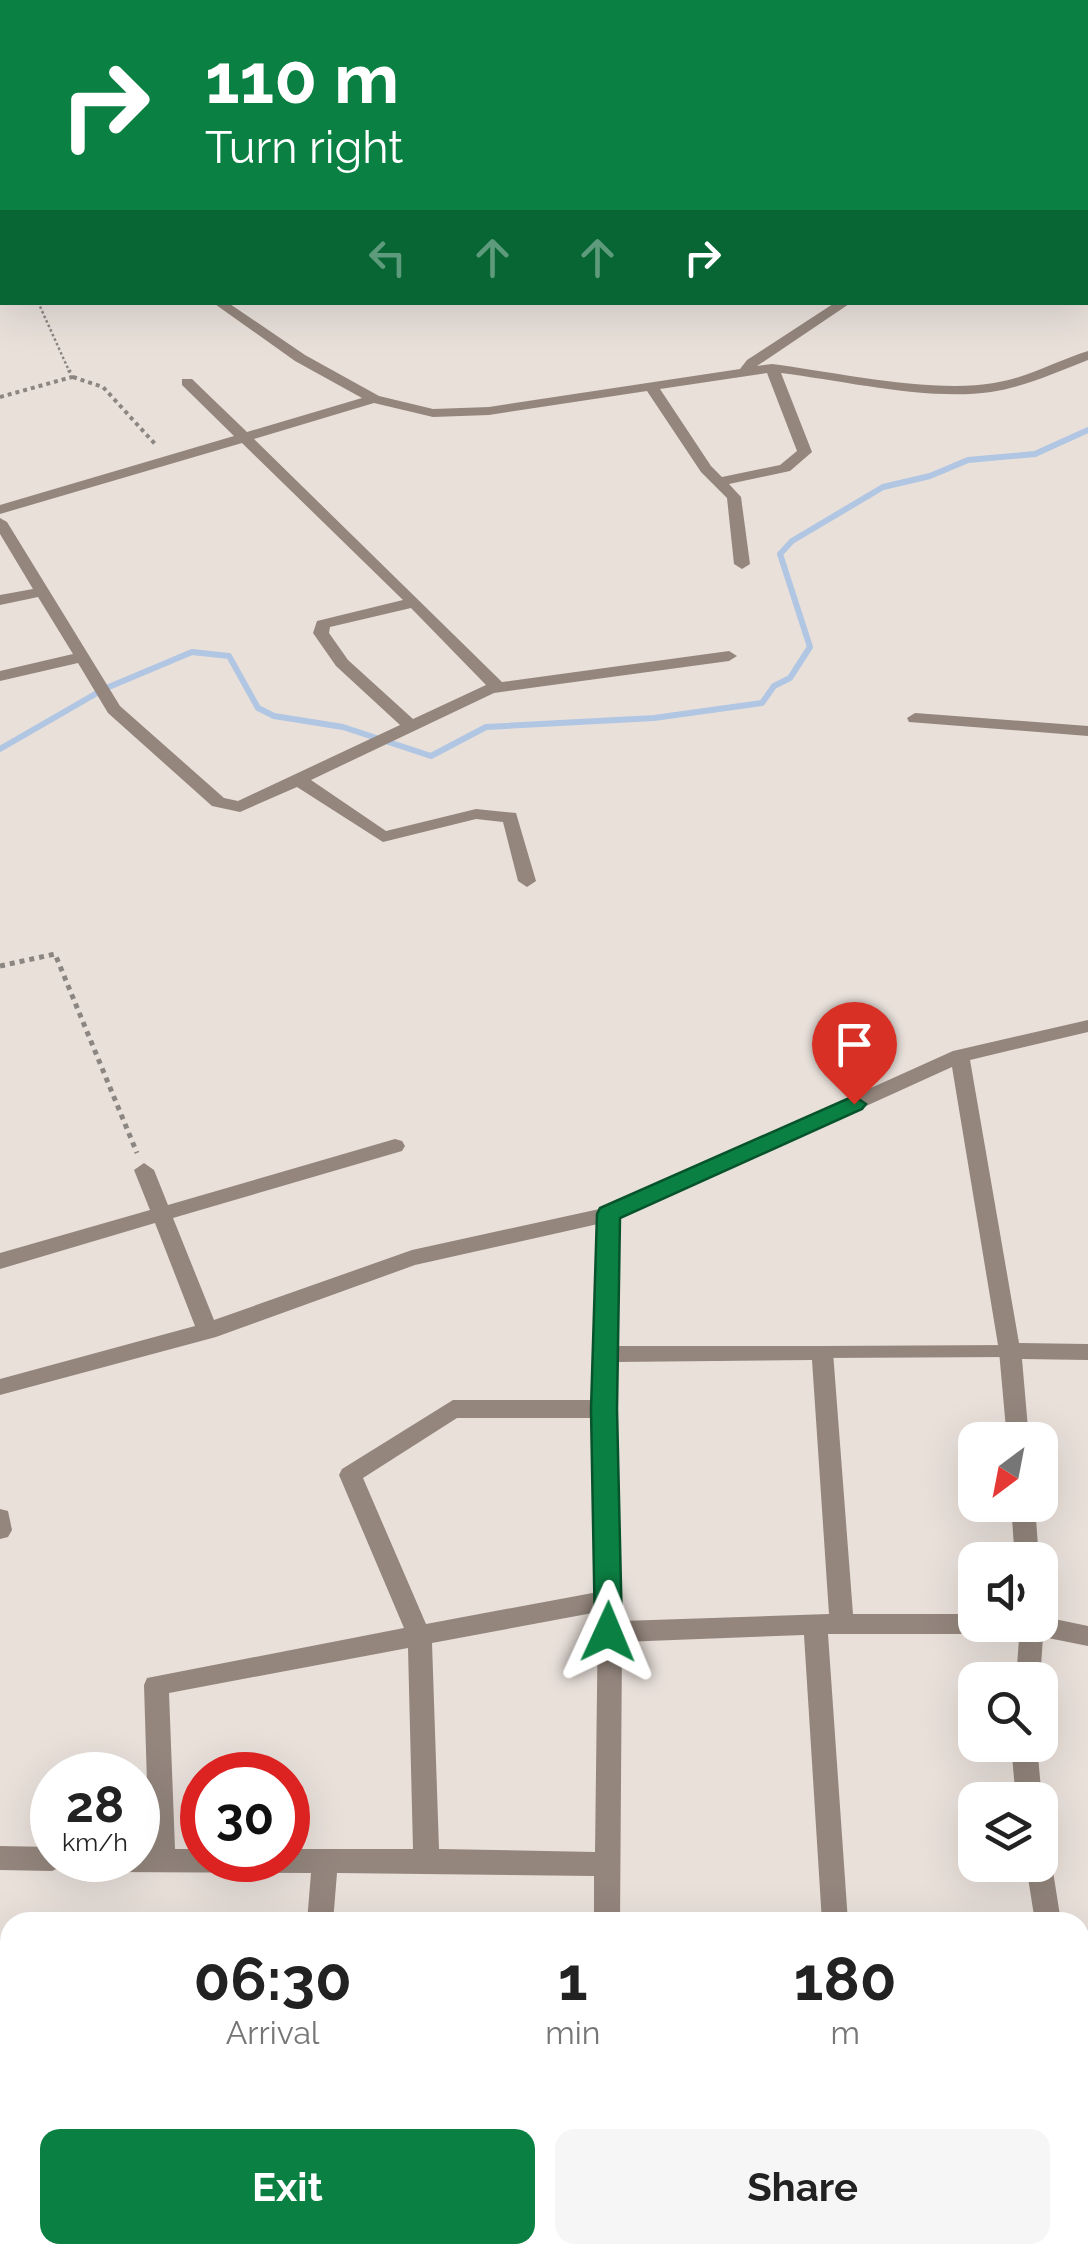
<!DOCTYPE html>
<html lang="en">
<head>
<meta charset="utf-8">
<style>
  :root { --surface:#fff; --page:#f6f6f6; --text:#222; --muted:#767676; --accent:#0b8043 }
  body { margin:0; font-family:Raleway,sans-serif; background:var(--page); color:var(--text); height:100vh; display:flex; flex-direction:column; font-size:38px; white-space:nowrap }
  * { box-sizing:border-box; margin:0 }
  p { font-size:32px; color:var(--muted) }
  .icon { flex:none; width:55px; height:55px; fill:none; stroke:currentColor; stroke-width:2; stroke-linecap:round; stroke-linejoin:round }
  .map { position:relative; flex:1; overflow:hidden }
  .side { position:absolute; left:0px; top:1912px; width:1090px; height:352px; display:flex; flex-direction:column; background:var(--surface); border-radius:30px 30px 0 0; box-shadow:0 10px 40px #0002 }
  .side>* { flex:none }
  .guide { position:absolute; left:0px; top:0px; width:1090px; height:305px; box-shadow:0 10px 40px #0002; background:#0b8043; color:#fff; overflow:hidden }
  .needle { width:65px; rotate:212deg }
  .buttons { position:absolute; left:958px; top:1422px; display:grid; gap:20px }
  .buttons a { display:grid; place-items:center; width:100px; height:100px; border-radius:20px; background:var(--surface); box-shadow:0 10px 40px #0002; font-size:50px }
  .speed { position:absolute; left:30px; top:1752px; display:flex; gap:20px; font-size:50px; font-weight:700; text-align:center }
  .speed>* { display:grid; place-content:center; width:130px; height:130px; border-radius:50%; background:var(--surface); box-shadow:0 10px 40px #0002; line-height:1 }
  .speed small { font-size:25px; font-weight:400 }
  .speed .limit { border:15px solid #d22; background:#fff; color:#111 }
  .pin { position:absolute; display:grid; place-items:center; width:85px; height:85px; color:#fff; margin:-102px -42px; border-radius:50% 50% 50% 0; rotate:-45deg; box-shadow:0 0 10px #0007 }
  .pin .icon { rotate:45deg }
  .me { position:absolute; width:110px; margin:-55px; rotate:1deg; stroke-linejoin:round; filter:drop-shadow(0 0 8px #0008) }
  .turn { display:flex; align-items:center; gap:35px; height:210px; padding:0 40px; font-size:45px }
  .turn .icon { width:130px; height:130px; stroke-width:2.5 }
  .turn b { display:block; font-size:70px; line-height:85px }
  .lanes { display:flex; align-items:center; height:95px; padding:0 40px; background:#0003; justify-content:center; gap:50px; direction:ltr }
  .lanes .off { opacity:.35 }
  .eta { display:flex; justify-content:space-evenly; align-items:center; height:170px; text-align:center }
  .eta b { font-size:60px; font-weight:700; line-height:70px }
  .button { display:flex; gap:20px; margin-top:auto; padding:20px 40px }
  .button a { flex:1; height:115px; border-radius:20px; background:var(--accent); color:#fff; font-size:40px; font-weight:700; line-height:115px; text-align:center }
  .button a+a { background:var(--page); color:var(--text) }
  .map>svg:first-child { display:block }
</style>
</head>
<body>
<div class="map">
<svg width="1088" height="2263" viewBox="0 0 1088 2263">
  <rect width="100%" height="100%" fill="#e9e0da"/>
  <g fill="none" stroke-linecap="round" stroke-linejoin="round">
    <polyline stroke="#b0c6e3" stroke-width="6" points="0,749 104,689 192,652 229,656 258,708 274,716 343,727 431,756 486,727 654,718 762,703 774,686 790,678 810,647 780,554 792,541 883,487 930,476 968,460 1035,454 1088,430"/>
    <g stroke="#b0c6e3" stroke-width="55">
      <polyline points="79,2 84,0"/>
      <polyline points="0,43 2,41"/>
    </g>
    <polyline stroke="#8c8682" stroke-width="2.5" stroke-dasharray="2.5 2.5" stroke-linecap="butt" points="38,302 70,373"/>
    <g stroke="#8c8682" stroke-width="4" stroke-dasharray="4 4" stroke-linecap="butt">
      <polyline points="73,377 103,387 155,444"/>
      <polyline points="0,397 72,377 69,370"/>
    </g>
    <polyline stroke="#8c8682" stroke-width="5" stroke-dasharray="5 5" stroke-linecap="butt" points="0,966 55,954 137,1153"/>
    <polygon fill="#94867d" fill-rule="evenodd" points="1010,1345 1016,1347 1018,1351 1016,1355 1010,1357 822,1358 816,1356 814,1352 816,1348 822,1346"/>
    <g fill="#94867d" fill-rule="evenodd">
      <rect x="0" y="272" width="2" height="8"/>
      <path d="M212 302H227L305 355 379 396 433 409 489 407 740 369 747 360 836 302H852L757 366 772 364C835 372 933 394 994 383 1027 378 1056 361 1088 351V360C1057 372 1025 387 991 392 929 401 845 381 781 373L812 452 790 471 729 484 741 497 750 564 742 569 734 564 727 498 701 472 647 391 489 415 433 417 374 403 254 439 502 682 729 651 737 656 729 661 494 693 311 780 386 831 476 809 516 813 536 881 527 887 518 881 503 822 476 819 383 842 297 787 240 812 212 806 108 713 78 663 0 681V671L73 654 38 597 0 605V595L33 589 0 534V518L7 522 120 706 224 798 238 801 400 725 336 666 313 633 317 621 403 600 242 443 0 514V505L234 436 182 385V379H192L247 432 362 398 295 361ZM767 373 797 451 780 465 722 477 711 466 660 389ZM411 608 486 685 413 719 348 660 329 633 330 627Z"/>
      <polygon points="915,713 1088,726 1088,736 909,722 907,718"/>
      <path d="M1088 1020V1032L970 1060 1019 1343 1088 1344V1360L1022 1359 1029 1440H1007L999 1351 952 1067 619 1218 617 1346H830L833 1352 853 1614H975V1625H987L984 1631 975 1634H828L848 1922H822L804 1635 622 1642 620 1922H594V1876L337 1873 333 1922H307L311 1873 111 1872 102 1868 98 1860H138V1848L149 1849 144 1685 147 1678 404 1628 339 1475 342 1469 453 1400H593L598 1224 415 1265 216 1337 0 1395V1379L195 1326 155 1223 0 1269V1253L150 1210 134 1170 144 1163 154 1170 168 1205 395 1139 402 1141 405 1146 402 1151 173 1218 214 1320 412 1250 604 1208 953 1051ZM812 1360 829 1614 622 1621 616 1362ZM457 1418H593L598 1592 426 1624 363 1478ZM598 1612 595 1852 439 1849 432 1643ZM408 1648 413 1849H288V1860H202V1849H175L169 1693Z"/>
      <polygon points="1011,1505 1035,1505 1039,1560 1015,1560"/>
      <polygon points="0,1509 8,1511 12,1530 8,1537 0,1539"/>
      <polygon points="1040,1616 1088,1626 1088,1646 1043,1637 1040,1681 1016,1680 1020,1625 1040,1625"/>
      <polygon points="1011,1745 1037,1745 1042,1800 1040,1804 1040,1800 1016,1800"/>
      <polygon points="0,1846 52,1847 52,1860 65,1860 61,1867 52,1871 0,1870"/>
      <polygon points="1040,1854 1048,1857 1052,1865 1061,1922 1035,1922 1026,1865 1040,1865"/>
      <polygon points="1080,2131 1088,2134 1088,2228 1080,2225"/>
      <rect x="598" y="2255" width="30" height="8"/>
      <rect x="841" y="2255" width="30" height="8"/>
    </g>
  </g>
  <polygon fill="#0b8043" stroke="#07532c" stroke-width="2.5" points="854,1096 866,1104 862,1109 620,1218 617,1409 622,1632 618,1640 608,1644 599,1640 595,1632 591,1409 597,1214 600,1208"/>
</svg>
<div class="buttons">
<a><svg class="needle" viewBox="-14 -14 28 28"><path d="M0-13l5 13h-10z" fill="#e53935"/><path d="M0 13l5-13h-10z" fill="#767676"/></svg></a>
<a><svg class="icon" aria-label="sound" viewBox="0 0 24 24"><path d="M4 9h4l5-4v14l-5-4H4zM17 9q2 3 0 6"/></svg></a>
<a><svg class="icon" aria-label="search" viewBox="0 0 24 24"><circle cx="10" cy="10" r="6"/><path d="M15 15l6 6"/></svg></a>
<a><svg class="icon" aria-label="layers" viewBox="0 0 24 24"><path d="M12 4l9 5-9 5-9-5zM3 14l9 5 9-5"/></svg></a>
</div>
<div class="speed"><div>28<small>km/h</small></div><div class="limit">30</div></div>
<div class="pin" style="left:854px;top:1104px;background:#d93025"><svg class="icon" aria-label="arrive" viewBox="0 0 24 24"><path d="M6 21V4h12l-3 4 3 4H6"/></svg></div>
<svg class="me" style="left:608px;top:1632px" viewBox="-20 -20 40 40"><path d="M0-17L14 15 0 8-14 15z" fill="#0b8043" stroke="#fff" stroke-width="4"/></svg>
<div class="guide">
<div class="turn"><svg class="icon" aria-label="right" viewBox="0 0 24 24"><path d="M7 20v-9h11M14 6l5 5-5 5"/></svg><div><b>110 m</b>Turn right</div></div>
<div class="lanes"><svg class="icon off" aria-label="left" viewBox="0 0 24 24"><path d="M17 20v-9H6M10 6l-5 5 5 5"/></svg><svg class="icon off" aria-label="ahead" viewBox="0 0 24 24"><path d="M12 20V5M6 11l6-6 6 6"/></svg><svg class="icon off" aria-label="ahead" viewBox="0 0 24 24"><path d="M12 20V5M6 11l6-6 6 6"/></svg><svg class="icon" aria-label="right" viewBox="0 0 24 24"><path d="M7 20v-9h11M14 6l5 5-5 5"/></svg></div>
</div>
<section class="side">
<div class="eta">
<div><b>06:30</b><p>Arrival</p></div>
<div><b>1</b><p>min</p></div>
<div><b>180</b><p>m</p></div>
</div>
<div class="button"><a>Exit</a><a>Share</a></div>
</section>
</div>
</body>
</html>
